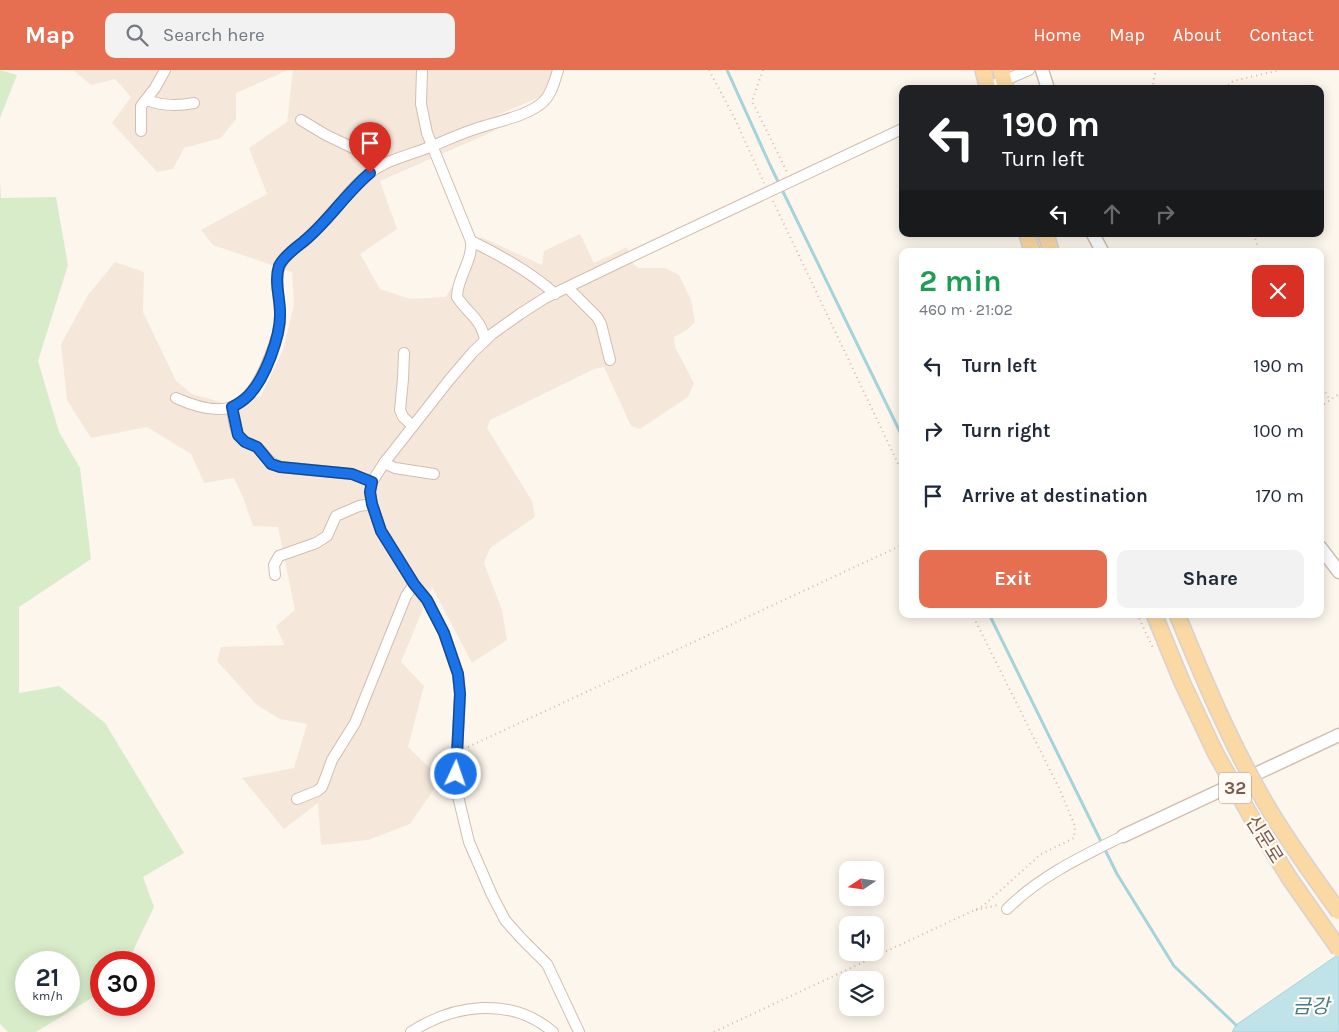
<!DOCTYPE html>
<html lang="en">
<head>
<meta charset="utf-8">
<style>
  :root { --surface:#fff; --page:#f2f2f3; --text:#1f2937; --muted:#747a83; --accent:#e76f51 }
  body { margin:0; font-family:Karla,"Noto Sans KR",sans-serif; background:var(--page); color:var(--text); height:100vh; display:flex; flex-direction:column; font-size:19px; white-space:nowrap }
  * { box-sizing:border-box; margin:0 }
  p { font-size:16px; color:var(--muted) }
  .icon { flex:none; width:28px; height:28px; fill:none; stroke:currentColor; stroke-width:2; stroke-linecap:round; stroke-linejoin:round }
  .map { position:relative; flex:1; overflow:hidden }
  .side { position:absolute; left:899px; top:178px; width:425px; height:370px; display:flex; flex-direction:column; background:var(--surface); border-radius:10px; box-shadow:0 2px 12px #0003 }
  .side>* { flex:none }
  .guide { position:absolute; left:899px; top:15px; width:425px; height:152px; border-radius:10px; box-shadow:0 2px 12px #0003; background:#202124; color:#fff; overflow:hidden }
  .needle { width:32px; rotate:257deg }
  .tools { position:absolute; left:839px; top:791px; display:grid; gap:10px }
  .tools a { display:grid; place-items:center; width:45px; height:45px; border-radius:10px; background:var(--surface); box-shadow:0 2px 12px #0003; font-size:25px }
  .speed { position:absolute; left:15px; top:881px; display:flex; gap:10px; font-size:25px; font-weight:700; text-align:center }
  .speed>* { display:grid; place-content:center; width:65px; height:65px; border-radius:50%; background:var(--surface); box-shadow:0 2px 12px #0003; line-height:1 }
  .speed small { font-size:12px; font-weight:400 }
  .speed .limit { border:8px solid #d22; background:#fff; color:#111 }
  .pin { position:absolute; display:grid; place-items:center; width:42px; height:42px; color:#fff; margin:-51px -21px; border-radius:50% 50% 50% 0; rotate:-45deg; box-shadow:0 0 5px #0007 }
  .pin .icon { rotate:45deg }
  .me { position:absolute; width:55px; margin:-28px; rotate:3deg; stroke-linejoin:round; filter:drop-shadow(0 0 4px #0008) }
  .turn { display:flex; align-items:center; gap:18px; height:105px; padding:0 20px; font-size:22px }
  .turn .icon { width:65px; height:65px; stroke-width:2.5 }
  .turn b { display:block; font-size:35px; line-height:42px }
  .lanes { display:flex; align-items:center; height:48px; padding:0 20px; background:#0003; justify-content:center; gap:25px; direction:ltr }
  .lanes .off { opacity:.35 }
  .round { display:grid; place-items:center; flex:none; width:52px; height:52px; border-radius:10px; background:var(--page) }
  .summary { display:flex; align-items:center; justify-content:space-between; height:85px; padding:0 20px }
  h1 { font-size:30px; font-weight:700; line-height:38px; color:#1e9e55 }
  .action { display:flex; gap:10px; margin-top:auto; padding:10px 20px }
  .action a { flex:1; height:58px; border-radius:10px; background:var(--accent); color:#fff; font-size:20px; font-weight:700; line-height:58px; text-align:center }
  .action a+a { background:var(--page); color:var(--text) }
  ul { padding:0; list-style:none }
  li { display:flex; align-items:center; gap:15px; height:65px; padding:0 20px }
  li div { flex:1 }
  li b { display:block; font-size:19px }
  li em { font-style:normal }
  header { display:flex; align-items:center; gap:30px; box-sizing:border-box; height:70px; padding:0 25px; background:var(--accent); color:#fff }
  header strong { font-size:24px }
  nav { display:flex; gap:28px; margin-inline-start:auto; font-size:18px }
  .search { width:350px; height:45px; background:var(--page); display:flex; align-items:center; gap:12px; box-sizing:border-box; padding:0 18px; border-radius:10px; color:var(--muted); font-size:19px }
  .map>svg:first-child { display:block }
</style>
</head>
<body>
<header>
<strong>Map</strong>
<div class="search"><svg class="icon" aria-label="search" viewBox="0 0 24 24"><circle cx="10" cy="10" r="6"/><path d="M15 15l6 6"/></svg>Search here</div>
<nav><a>Home</a><a>Map</a><a>About</a><a>Contact</a></nav>
</header>
<div class="map">
<svg width="1339" height="962" viewBox="0 0 1339 962">
  <rect width="100%" height="100%" fill="#fdf6ec"/>
  <g fill="#f5e8da">
    <polygon points="73,0 288,0 236,23 236,49 221,68 184,78 173,99 157,102 112,53 131,27 115,9 91,15"/>
    <polygon points="293,0 556,0 540,27 493,47 494,61 380,111 397,159 360,184 380,219 410,229 446,227 481,167 542,195 544,181 580,164 594,193 627,177 633,194 638,198 665,198 679,205 691,230 695,252 688,259 674,267 675,277 694,313 688,327 640,359 631,356 604,297 594,299 490,350 487,358 532,431 535,447 490,478 484,493 502,540 507,570 472,593 432,517 401,592 424,616 408,677 441,709 410,754 368,770 321,775 318,733 284,759 242,708 294,698 307,654 280,649 257,635 217,591 221,577 284,575 276,556 295,540 278,457 253,456 244,430 234,408 204,413 191,384 147,357 91,368 67,330 61,274 88,225 115,192 144,202 143,242 176,311 192,324 224,333 261,326 283,280 294,235 292,202 213,175 201,160 267,124 249,78 287,52"/>
  </g>
  <g fill="#d8ecc9" fill-rule="evenodd">
    <polygon points="0,0 17,5 0,48"/>
    <path d="M0 111 1 128 56 127 68 195 38 291 59 362 80 398 91 489 19 537V623L59 616 105 653 184 783 143 807 154 837 131 885 125 892H101V922L100 923 36 962H8L0 954ZM26 892H69V935H26Z"/>
  </g>
  <polygon fill="#bfe3e8" stroke="#a5d3da" points="1339,884 1339,962 1232,962 1236,955"/>
  <g fill="none" stroke-linecap="round" stroke-linejoin="round">
    <g stroke="#a5d3da" stroke-width="3">
      <polyline points="727,0 770,95 902,366"/>
      <polyline points="989,544 1117,804 1174,896 1236,955"/>
    </g>
    <g stroke="#d1beb0" stroke-width="12">
      <g id="minor">
        <path d="M422 0 421 34 427 63 471 171C473 191 457 207 457 227 468 244 482 249 485 271"/>
        <polyline points="984,19 1029,0"/>
        <path d="M147 30C162 36 178 36 194 33"/>
        <polyline points="301,50 326,65 372,87 383,95"/>
        <polyline points="141,61 141,36 155,18 165,0"/>
        <path d="M471 171C500 185 531 202 555 224"/>
        <polyline points="568,218 597,247 601,254 610,290"/>
        <polyline points="404,283 403,309 400,340 403,347 413,356"/>
        <path d="M176 328C225 350 248 341 268 291 273 278 279 266 280 252 282 223 266 203 292 181 299 176 306 170 312 164 336 142 353 111 382 95 398 87 416 83 432 76 447 70 462 63 478 58 496 52 531 45 544 31 552 23 555 10 558 0"/>
        <path d="M232 337C234 350 234 365 246 372 250 374 254 375 257 377 267 386 265 391 281 397L352 404 372 412"/>
        <polyline points="384,393 395,398 434,404"/>
        <polyline points="275,505 274,495 279,486 316,473 327,466 336,446 359,436 372,434"/>
        <polyline points="297,729 317,721 322,717 332,690 355,653 406,526 414,514"/>
        <path d="M1007 839C1040 806 1081 787 1123 766"/>
        <path d="M411 962C454 934 511 926 553 962"/>
        <polyline points="579,962 547,894 520,867 505,850 492,825 469,772 457,722 456,704 460,624 458,604 444,563 427,530 414,514 381,461 372,434 370,422 372,412 384,393 450,309 473,282 492,264 520,244 545,228 626,189 902,59"/>
      </g>
    </g>
    <g stroke="#d1beb0" stroke-width="15">
      <g id="tertiary">
        <polyline points="1042,0 1048,19"/>
        <polyline points="1093,164 1102,181"/>
        <polyline points="1320,477 1339,502"/>
        <polyline points="1123,766 1339,665"/>
      </g>
    </g>
    <g stroke="#dad1cd" stroke-width="18">
      <g id="primary">
        <polyline points="983,0 988,19"/>
        <polyline points="1001,0 1006,19"/>
        <polyline points="1027,164 1032,181"/>
        <polyline points="1046,164 1051,181"/>
      </g>
    </g>
    <g stroke="#d9b8a5" stroke-width="2" stroke-dasharray="1 4" stroke-linecap="butt">
      <polyline points="709,0 735,49 764,113"/>
      <polyline points="763,0 752,31 787,102"/>
      <polyline points="1154,19 1153,12 1156,0"/>
      <polyline points="1225,19 1233,11 1280,0"/>
      <polyline points="773,131 902,402"/>
      <polyline points="1254,164 1259,181"/>
      <polyline points="1320,314 1330,330"/>
      <polyline points="1320,337 1339,324"/>
      <polyline points="468,677 902,475"/>
      <polyline points="976,840 998,835"/>
      <polyline points="714,962 983,836 1041,784 1074,768 1075,756 1059,718 972,544"/>
    </g>
    <use href="#minor" stroke="#fff" stroke-width="10"/>
    <use href="#tertiary" stroke="#fff" stroke-width="12"/>
    <use href="#primary" stroke="#fbd9a5" stroke-width="15"/>
    <g stroke="#dad1cd" stroke-width="18" stroke-linecap="butt">
      <g id="primary-bridge">
        <polyline points="1154,544 1182,612 1215,682 1250,745 1290,809 1339,879"/>
        <path d="M1177 544C1203 608 1231 674 1266 734 1288 772 1314 807 1339 842"/>
      </g>
    </g>
    <polyline stroke="#d9b8a5" stroke-width="2" stroke-dasharray="1 4" stroke-linecap="butt" points="1137,544 1154,580"/>
    <use href="#primary-bridge" stroke="#fbd9a5" stroke-width="15"/>
  </g>
  <g fill="none" stroke-linecap="round" stroke-linejoin="round">
    <g stroke="#114b97" stroke-width="12">
      <path id="route" d="M370 103C345 124 328 152 303 172 295 178 283 187 279 196 274 211 280 227 280 242 281 266 265 309 248 326 243 331 238 334 232 337L238 365 245 372 257 377 271 394 280 397 352 404 372 412 370 422 372 434 381 461 414 514 427 530 444 563 458 604 460 624 456 704"/>
    </g>
    <use href="#route" stroke="#1a73e8" stroke-width="9"/>
  </g>
  <g text-anchor="middle" stroke-width="4.5" stroke-linejoin="round" paint-order="stroke">
    <rect fill="#fffaf3" stroke="#a28b7f" stroke-width="1" x="1219" y="702.5" width="32" height="31" rx="4"/>
    <g font-size="18" font-weight="bold" fill="#7a5c4d">
      <text x="1235" y="724">32</text>
    </g>
    <g font-size="19" fill="#7a5c4d" stroke="#fffaf3">
      <text transform="translate(1265 769) rotate(58)" y="7">신문로</text>
    </g>
    <g font-size="20" font-style="italic" fill="#437c86" stroke="#fffaf3">
      <text x="1311" y="943">금강</text>
    </g>
  </g>
</svg>
<div class="tools">
<a><svg class="needle" viewBox="-14 -14 28 28"><path d="M0-13l5 13h-10z" fill="#e53935"/><path d="M0 13l5-13h-10z" fill="#747a83"/></svg></a>
<a><svg class="icon" aria-label="sound" viewBox="0 0 24 24"><path d="M4 9h4l5-4v14l-5-4H4zM17 9q2 3 0 6"/></svg></a>
<a><svg class="icon" aria-label="layers" viewBox="0 0 24 24"><path d="M12 4l9 5-9 5-9-5zM3 14l9 5 9-5"/></svg></a>
</div>
<div class="speed"><div>21<small>km/h</small></div><div class="limit">30</div></div>
<div class="pin" style="left:370px;top:103px;background:#d93025"><svg class="icon" aria-label="arrive" viewBox="0 0 24 24"><path d="M6 21V4h12l-3 4 3 4H6"/></svg></div>
<svg class="me" style="left:456px;top:704px" viewBox="-20 -20 40 40"><circle r="17" fill="#1a73e8" stroke="#fff" stroke-width="3"/><path d="M0-11L8 9 0 5-8 9z" fill="#fff"/></svg>
<div class="guide">
<div class="turn"><svg class="icon" aria-label="left" viewBox="0 0 24 24"><path d="M17 20v-9H6M10 6l-5 5 5 5"/></svg><div><b>190 m</b>Turn left</div></div>
<div class="lanes"><svg class="icon" aria-label="left" viewBox="0 0 24 24"><path d="M17 20v-9H6M10 6l-5 5 5 5"/></svg><svg class="icon off" aria-label="ahead" viewBox="0 0 24 24"><path d="M12 20V5M6 11l6-6 6 6"/></svg><svg class="icon off" aria-label="right" viewBox="0 0 24 24"><path d="M7 20v-9h11M14 6l5 5-5 5"/></svg></div>
</div>
<section class="side">
<div class="summary"><div><h1>2 min</h1><p>460 m · 21:02</p></div><a class="round" style="background:#d93025;color:#fff"><svg class="icon" aria-label="close" viewBox="0 0 24 24"><path d="M6 6l12 12M18 6L6 18"/></svg></a></div>
<ul>
<li><svg class="icon" aria-label="left" viewBox="0 0 24 24"><path d="M17 20v-9H6M10 6l-5 5 5 5"/></svg><div><b>Turn left</b></div><em>190 m</em></li>
<li><svg class="icon" aria-label="right" viewBox="0 0 24 24"><path d="M7 20v-9h11M14 6l5 5-5 5"/></svg><div><b>Turn right</b></div><em>100 m</em></li>
<li><svg class="icon" aria-label="arrive" viewBox="0 0 24 24"><path d="M6 21V4h12l-3 4 3 4H6"/></svg><div><b>Arrive at destination</b></div><em>170 m</em></li>
</ul>
<div class="action"><a>Exit</a><a>Share</a></div>
</section>
</div>
</body>
</html>
